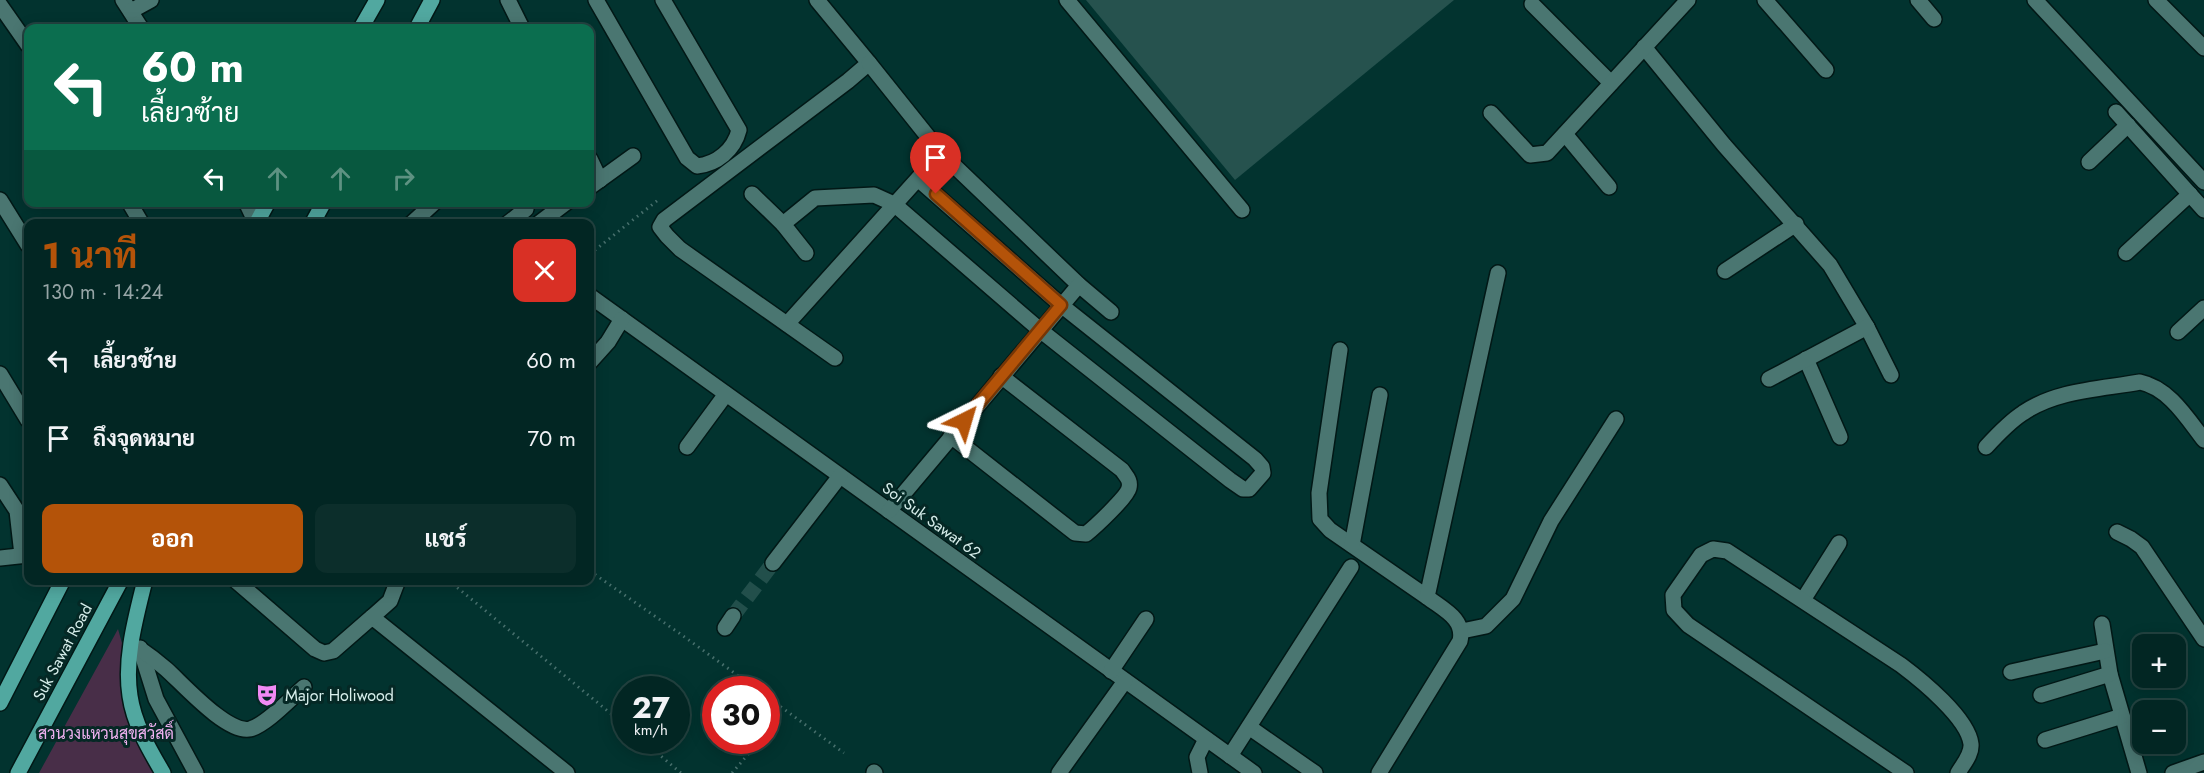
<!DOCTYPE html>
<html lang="th">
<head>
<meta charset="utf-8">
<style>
  :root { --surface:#022623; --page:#0c2e2b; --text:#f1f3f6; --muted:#96a5a6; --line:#234341; --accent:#b45309 }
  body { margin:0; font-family:Jost,Sarabun,sans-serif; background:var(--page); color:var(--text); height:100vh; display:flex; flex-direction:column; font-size:22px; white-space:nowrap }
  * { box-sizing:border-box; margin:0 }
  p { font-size:20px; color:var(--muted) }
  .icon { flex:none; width:33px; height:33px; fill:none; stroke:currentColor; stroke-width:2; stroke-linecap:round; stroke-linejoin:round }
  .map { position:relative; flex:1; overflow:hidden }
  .panel { position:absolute; left:24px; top:219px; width:570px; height:366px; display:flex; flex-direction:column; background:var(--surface); border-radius:12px; box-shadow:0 3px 15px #0003,0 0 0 2px var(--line) }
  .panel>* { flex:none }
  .hud { position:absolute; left:24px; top:24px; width:570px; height:183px; border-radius:12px; box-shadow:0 3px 15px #0003,0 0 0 2px var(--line); background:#0b6e4f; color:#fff; overflow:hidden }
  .buttons { position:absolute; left:2132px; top:634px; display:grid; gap:12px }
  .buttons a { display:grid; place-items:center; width:54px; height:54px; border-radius:12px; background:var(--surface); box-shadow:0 3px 15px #0003,0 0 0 2px var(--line); font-size:30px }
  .speed { position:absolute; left:612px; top:676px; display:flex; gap:12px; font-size:30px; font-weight:700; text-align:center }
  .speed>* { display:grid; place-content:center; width:78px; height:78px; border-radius:50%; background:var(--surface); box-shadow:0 3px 15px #0003,0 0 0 2px var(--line); line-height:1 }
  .speed small { font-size:15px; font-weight:400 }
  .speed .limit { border:9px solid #d22; background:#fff; color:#111 }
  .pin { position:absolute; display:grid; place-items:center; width:51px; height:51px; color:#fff; margin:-62px -26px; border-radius:50% 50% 50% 0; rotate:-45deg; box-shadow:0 0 6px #0007 }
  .pin .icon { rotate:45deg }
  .me { position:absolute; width:66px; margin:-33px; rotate:40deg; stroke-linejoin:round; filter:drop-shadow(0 0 4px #0008) }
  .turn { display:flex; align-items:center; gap:21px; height:126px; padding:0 18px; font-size:27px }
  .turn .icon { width:78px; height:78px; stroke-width:2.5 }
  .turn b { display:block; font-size:42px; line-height:51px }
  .lanes { display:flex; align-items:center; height:57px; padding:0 18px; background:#0003; justify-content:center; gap:30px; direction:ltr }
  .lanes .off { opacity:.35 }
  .round { display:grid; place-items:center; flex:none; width:63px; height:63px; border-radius:12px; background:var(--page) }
  .overview { display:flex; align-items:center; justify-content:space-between; height:102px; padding:0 18px }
  h1 { font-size:36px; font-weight:700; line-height:45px; color:var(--accent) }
  .button { display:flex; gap:12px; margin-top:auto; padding:12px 18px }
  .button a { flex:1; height:69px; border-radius:12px; background:var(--accent); color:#fff; font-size:24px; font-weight:700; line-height:69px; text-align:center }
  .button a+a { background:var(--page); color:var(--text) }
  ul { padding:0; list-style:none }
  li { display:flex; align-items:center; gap:18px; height:78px; padding:0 18px }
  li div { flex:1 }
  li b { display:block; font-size:22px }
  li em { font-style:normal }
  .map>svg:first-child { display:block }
</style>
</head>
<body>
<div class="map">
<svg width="2204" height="773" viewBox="0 0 2204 773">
  <rect width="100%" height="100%" fill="#02332f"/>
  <polygon fill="#482e48" points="118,629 153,753 164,773 39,773"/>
  <polygon fill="#26524e" points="1086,0 1454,0 1235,180"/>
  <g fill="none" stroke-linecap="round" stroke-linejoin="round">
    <polyline stroke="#224f4b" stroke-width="15" stroke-dasharray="15 8" stroke-linecap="butt" points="733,616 773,563"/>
    <g stroke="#021816" stroke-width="18">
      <g id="minor">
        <polyline points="123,0 141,28"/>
        <polyline points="508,0 522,28"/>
        <path d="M596 0 687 158 697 166C717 164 734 150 739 130L663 0"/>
        <polyline points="817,0 869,63 848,81 664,220 660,227 667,236 680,249 835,358"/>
        <polyline points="1067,0 1242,210"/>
        <polyline points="1765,0 1826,70"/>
        <polyline points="1918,0 1934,19"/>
        <polyline points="2035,0 2204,182"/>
        <polyline points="2156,0 2204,48"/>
        <polyline points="1532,4 1611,83"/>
        <polyline points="0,5 28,45"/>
        <polyline points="131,11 151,0"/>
        <polyline points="1644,47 1724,145 1830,265 1867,327 1891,375"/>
        <polyline points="869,63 941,153 1079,285 1111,312"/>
        <polyline points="2116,112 2204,210"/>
        <polyline points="1491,113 1530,155 1547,153 1688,0"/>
        <polyline points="1565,134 1609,187"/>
        <polyline points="590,159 600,180"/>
        <polyline points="2089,162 2128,125"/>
        <polyline points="590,187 633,156"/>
        <polyline points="752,194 783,224"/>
        <polyline points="0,200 28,245"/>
        <polyline points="129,202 142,224"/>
        <polyline points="246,202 256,223"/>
        <polyline points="411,224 435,202"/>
        <polyline points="507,224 526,209"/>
        <polyline points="538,224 567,202"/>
        <polyline points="806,253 783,224 815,198 874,195 894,204 1040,330 1230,480 1243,489 1249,489 1263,473 1262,467 1255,459 1061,305 918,179"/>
        <polyline points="2126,253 2190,194"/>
        <polyline points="1725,271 1796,224"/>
        <polyline points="590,296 1254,773"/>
        <polyline points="787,324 941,153"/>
        <polyline points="2178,332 2204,308"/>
        <polyline points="1340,350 1319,493 1320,519 1330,530 1427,597"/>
        <polyline points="1806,359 1840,437"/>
        <polyline points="590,362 608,342 622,319"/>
        <polyline points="0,374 28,420"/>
        <polyline points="1769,379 1867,327"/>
        <path d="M951 436 1075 533 1086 534C1095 527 1127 497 1129 488 1131 480 1126 476 1122 470L1001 376"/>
        <polyline points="687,447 726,394"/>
        <path d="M1986 447C1997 435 2009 422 2023 413 2056 390 2102 389 2140 382 2169 388 2187 418 2204 440"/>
        <polyline points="0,485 17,511 22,555"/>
        <polyline points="889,511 1079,285"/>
        <polyline points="2117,532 2131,539 2142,547 2204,639"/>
        <polyline points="1352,545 1380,395"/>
        <polyline points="0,558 28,555"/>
        <polyline points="773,563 840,476"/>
        <polyline points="235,580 315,649 324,653 333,651 372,617 567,773"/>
        <polyline points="1803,600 1839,543"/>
        <polyline points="372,617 390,601 398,580"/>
        <polyline points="2102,624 2110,674 2139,773"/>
        <polyline points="725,628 733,616"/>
        <polyline points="1462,631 1486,626 1513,599 1551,521 1616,419"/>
        <polyline points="140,648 156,699 196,773"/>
        <path d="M140 649C149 655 158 662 166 669 182 683 227 734 250 729 266 725 291 698 304 687"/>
        <polyline points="1111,671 1146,619"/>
        <polyline points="2011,672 2105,651"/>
        <polyline points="2041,695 2110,674"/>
        <polyline points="1249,727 1315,773"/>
        <polyline points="2045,740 2122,716"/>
        <polyline points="1230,756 1351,567"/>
        <polyline points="874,772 875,773"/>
        <polyline points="1059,773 1125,681"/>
        <polyline points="1200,773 1197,757 1206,739"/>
        <path d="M1379 773 1460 641C1465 619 1444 610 1427 597L1498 273"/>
        <path d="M1906 773 1688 625 1674 610 1673 595 1701 555 1713 549 1727 551 1901 665C1921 680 1968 718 1971 744 1972 755 1963 764 1958 773"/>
        <polyline points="2173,773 2204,762"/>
      </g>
    </g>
    <g stroke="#021816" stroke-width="18">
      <g id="major">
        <polyline points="361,28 377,0"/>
        <polyline points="417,28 432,0"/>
        <polyline points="256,224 268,202"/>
        <polyline points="312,224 324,202"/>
        <path d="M145 580C136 617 124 658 130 696 134 724 149 749 163 773"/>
        <polyline points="0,703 63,580"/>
        <polyline points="18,773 121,580"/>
      </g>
    </g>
    <g stroke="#48706d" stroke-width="3" stroke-dasharray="1.5 4.5" stroke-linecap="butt">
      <polyline points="590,254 658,200"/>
      <polyline points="590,571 679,633 758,690"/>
      <polyline points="448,580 626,726"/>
      <polyline points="766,696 844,753"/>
      <polyline points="643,741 681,773"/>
      <polyline points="732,773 757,744"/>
    </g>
    <use href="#minor" stroke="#4a7671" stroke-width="15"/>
    <use href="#major" stroke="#51a8a0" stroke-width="15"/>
  </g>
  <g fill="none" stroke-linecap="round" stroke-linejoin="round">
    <g stroke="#753606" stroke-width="15">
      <polyline id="route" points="936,194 1061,305 964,421"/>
    </g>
    <use href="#route" stroke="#b45309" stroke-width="10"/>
  </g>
  <defs>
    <g id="theatre-bare" transform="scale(1.8)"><path d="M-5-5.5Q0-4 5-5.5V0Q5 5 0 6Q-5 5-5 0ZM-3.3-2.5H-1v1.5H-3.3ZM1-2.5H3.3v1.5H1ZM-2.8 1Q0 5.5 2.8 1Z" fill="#f18af4" stroke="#052825" stroke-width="2.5" paint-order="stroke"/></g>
  </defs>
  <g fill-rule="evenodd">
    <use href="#theatre-bare" x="267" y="695"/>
  </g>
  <g text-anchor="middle" stroke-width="6" stroke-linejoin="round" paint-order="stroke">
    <g font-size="16" fill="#d7eeeb" stroke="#052825">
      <text transform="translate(932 520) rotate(36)" y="6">Soi Suk Sawat 62</text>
      <text transform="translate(62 652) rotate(-62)" y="6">Suk Sawat Road</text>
    </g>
    <g font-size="16" fill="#d7eeeb" stroke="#052825" text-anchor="start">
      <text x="285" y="701">Major Holiwood</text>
    </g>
    <g font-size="16" fill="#eeb0ef" stroke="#052825">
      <text x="106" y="739">สวนวงแหวนสุขสวัสดิ์</text>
    </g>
  </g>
</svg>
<div class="buttons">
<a>+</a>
<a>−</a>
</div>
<div class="speed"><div>27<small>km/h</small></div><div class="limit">30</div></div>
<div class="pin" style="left:936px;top:194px;background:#d93025"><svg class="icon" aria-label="arrive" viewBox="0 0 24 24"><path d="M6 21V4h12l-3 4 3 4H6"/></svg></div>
<svg class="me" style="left:964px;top:421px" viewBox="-20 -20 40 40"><path d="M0-17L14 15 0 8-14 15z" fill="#b45309" stroke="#fff" stroke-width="4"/></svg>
<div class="hud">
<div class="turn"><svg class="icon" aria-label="left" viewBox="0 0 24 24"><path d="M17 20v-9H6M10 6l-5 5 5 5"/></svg><div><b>60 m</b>เลี้ยวซ้าย</div></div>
<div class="lanes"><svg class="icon" aria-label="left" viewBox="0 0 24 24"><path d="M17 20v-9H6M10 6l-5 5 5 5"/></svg><svg class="icon off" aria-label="ahead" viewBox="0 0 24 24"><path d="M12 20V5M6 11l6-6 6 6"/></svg><svg class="icon off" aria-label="ahead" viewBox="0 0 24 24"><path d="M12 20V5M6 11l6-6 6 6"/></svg><svg class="icon off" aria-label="right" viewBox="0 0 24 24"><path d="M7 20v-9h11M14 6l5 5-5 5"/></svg></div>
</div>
<section class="panel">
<div class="overview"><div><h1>1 นาที</h1><p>130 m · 14:24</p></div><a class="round" style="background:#d93025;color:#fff"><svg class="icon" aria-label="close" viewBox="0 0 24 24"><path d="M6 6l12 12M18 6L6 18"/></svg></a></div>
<ul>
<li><svg class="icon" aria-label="left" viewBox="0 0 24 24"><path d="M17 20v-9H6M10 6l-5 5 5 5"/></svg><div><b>เลี้ยวซ้าย</b></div><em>60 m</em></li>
<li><svg class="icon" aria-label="arrive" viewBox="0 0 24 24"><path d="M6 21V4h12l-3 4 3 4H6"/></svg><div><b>ถึงจุดหมาย</b></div><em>70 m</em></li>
</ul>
<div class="button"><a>ออก</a><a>แชร์</a></div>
</section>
</div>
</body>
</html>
